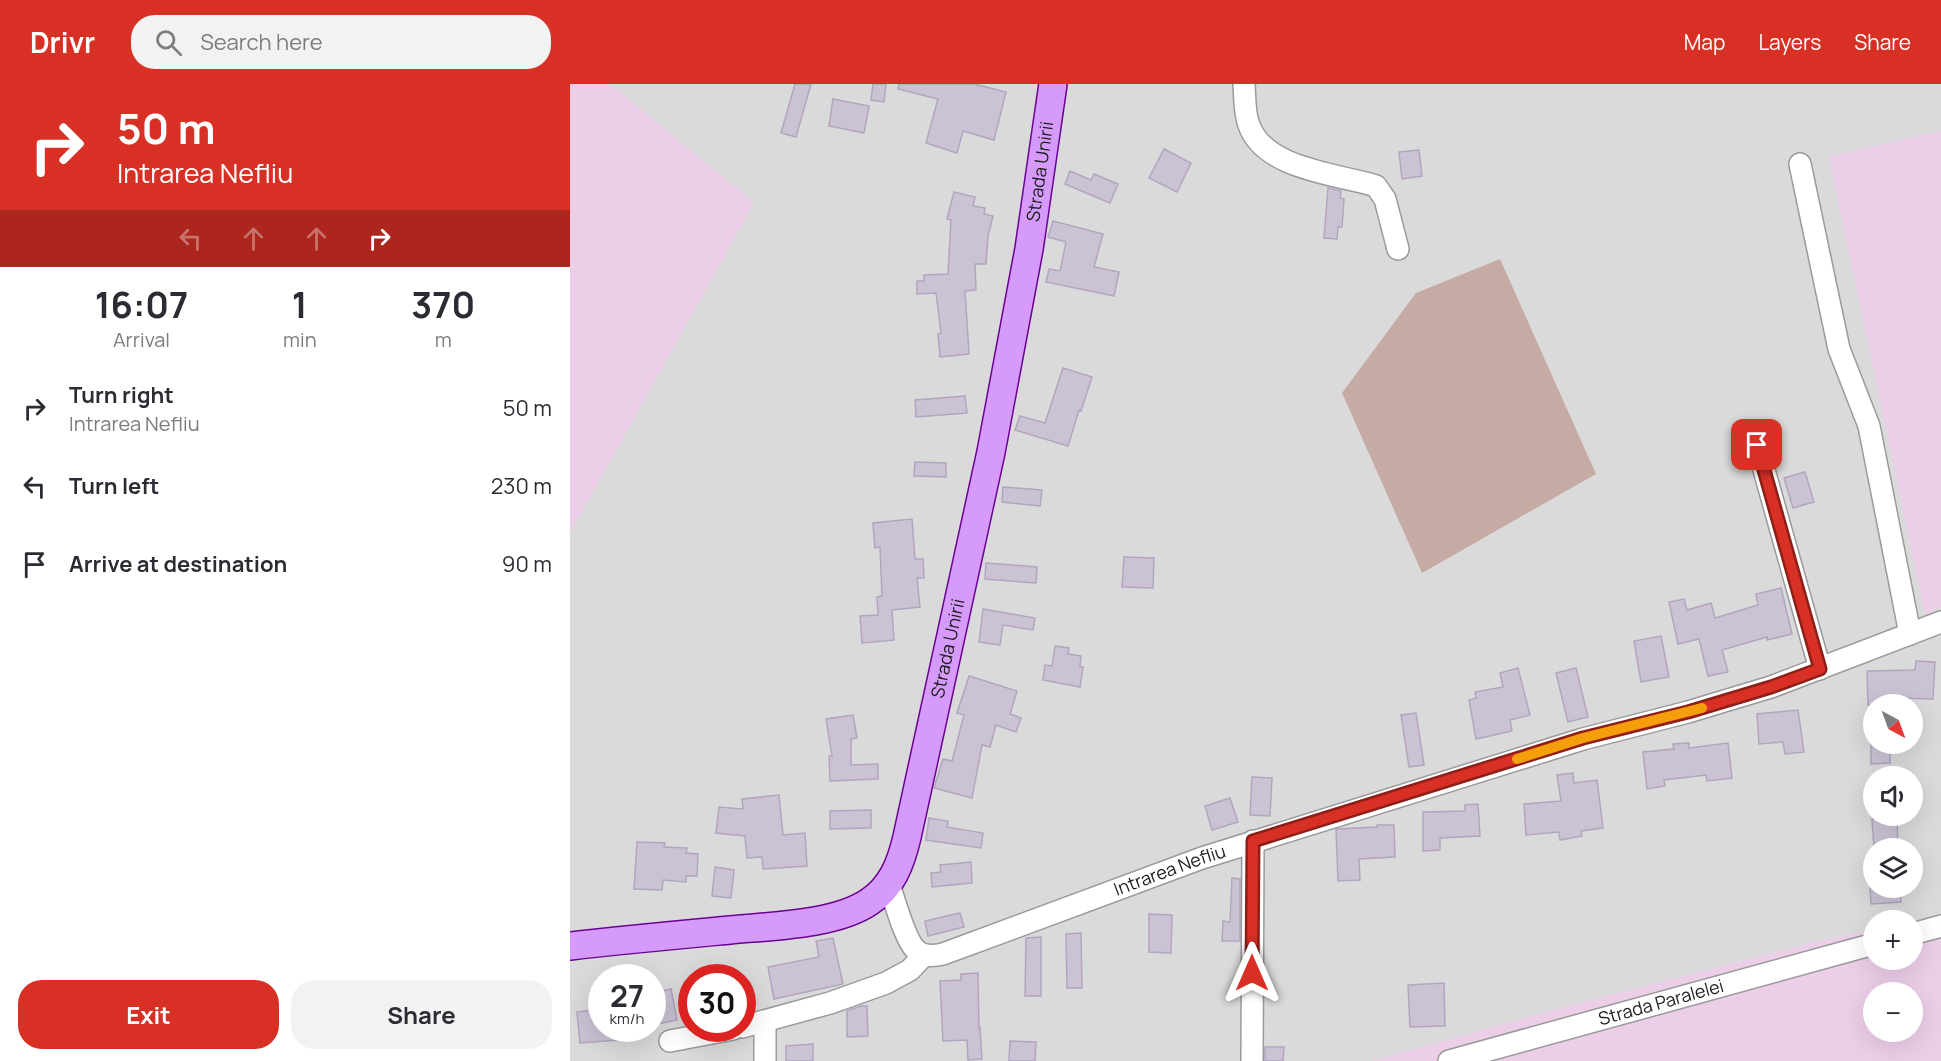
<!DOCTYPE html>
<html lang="en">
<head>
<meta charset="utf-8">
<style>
  :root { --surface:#fff; --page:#f2f2f3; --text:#2b2b33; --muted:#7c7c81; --accent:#d93025 }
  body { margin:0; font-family:Manrope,sans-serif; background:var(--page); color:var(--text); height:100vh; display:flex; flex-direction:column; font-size:22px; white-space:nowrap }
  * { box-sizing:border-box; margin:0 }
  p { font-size:20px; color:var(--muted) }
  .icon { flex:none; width:33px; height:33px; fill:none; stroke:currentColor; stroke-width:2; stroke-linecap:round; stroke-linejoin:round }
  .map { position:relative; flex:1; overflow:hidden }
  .details { display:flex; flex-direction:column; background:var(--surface); width:570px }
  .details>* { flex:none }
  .hud { background:#d93025; color:#fff; overflow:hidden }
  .needle { width:39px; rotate:139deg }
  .fabs { position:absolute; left:1293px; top:610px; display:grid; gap:12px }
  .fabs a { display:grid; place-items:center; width:60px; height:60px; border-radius:50%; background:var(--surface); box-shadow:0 6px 24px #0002; font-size:30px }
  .speed { position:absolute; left:18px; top:880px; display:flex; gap:12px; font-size:30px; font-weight:700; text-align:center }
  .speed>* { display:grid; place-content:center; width:78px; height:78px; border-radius:50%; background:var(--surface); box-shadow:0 6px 24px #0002; line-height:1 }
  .speed small { font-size:15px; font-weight:400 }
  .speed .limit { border:9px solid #d22; background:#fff; color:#111 }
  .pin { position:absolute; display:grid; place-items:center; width:51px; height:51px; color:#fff; margin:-26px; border-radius:12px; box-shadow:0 3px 9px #0006 }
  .me { position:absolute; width:66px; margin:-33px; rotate:0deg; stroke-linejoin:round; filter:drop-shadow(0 0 4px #0008) }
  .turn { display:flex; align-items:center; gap:21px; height:126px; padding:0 18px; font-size:27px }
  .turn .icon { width:78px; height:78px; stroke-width:2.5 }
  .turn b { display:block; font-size:42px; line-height:51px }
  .lanes { display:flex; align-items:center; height:57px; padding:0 18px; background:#0003; justify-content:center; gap:30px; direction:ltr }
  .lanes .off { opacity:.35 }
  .eta { display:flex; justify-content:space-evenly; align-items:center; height:102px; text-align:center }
  .eta b { font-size:36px; font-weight:700; line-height:42px }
  .cta { display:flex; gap:12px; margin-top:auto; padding:12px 18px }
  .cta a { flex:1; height:69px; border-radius:24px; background:var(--accent); color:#fff; font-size:24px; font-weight:700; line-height:69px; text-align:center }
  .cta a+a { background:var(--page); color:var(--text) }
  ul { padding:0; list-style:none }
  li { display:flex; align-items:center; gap:18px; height:78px; padding:0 18px }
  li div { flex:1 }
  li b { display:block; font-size:22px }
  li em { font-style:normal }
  header { display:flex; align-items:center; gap:36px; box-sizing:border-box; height:84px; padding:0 30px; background:var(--accent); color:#fff }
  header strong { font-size:28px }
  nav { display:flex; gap:33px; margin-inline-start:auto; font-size:21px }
  .search { width:420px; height:54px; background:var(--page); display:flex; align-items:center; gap:15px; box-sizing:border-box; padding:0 21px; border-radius:24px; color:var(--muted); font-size:22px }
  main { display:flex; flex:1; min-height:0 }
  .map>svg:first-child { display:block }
</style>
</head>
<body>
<header>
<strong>Drivr</strong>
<div class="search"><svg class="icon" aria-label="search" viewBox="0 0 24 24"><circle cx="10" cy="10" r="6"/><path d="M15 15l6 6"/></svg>Search here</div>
<nav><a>Map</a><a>Layers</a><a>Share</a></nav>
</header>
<main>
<section class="details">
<div class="hud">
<div class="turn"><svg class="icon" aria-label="right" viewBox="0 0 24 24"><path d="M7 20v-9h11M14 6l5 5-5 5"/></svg><div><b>50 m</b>Intrarea Nefliu</div></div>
<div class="lanes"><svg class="icon off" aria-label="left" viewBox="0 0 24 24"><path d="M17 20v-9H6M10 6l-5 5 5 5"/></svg><svg class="icon off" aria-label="ahead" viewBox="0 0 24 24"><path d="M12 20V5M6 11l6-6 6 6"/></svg><svg class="icon off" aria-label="ahead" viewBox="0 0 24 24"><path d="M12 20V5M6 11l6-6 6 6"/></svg><svg class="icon" aria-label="right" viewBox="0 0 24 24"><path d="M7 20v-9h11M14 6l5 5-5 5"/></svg></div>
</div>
<div class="eta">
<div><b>16:07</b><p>Arrival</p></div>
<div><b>1</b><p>min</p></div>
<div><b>370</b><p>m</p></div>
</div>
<ul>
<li><svg class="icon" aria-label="right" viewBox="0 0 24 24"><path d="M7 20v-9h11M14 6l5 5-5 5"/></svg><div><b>Turn right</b><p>Intrarea Nefliu</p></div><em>50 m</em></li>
<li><svg class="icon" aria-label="left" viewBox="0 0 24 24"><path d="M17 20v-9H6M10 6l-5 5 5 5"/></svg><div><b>Turn left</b></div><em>230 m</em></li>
<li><svg class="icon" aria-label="arrive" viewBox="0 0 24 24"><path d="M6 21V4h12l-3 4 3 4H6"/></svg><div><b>Arrive at destination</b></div><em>90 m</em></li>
</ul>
<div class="cta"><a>Exit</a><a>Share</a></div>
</section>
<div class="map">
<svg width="1371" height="977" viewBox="0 0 1371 977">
  <rect width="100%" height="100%" fill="#ebe3ee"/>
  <path fill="#dadadb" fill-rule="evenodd" d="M40 0H1371V47L1260 73 1355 529 1371 524V831L1343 837H1304L1303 846 1253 856 995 923 803 977H0V449L184 119ZM1304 621H1342V660H1304ZM1304 693H1342V732H1304ZM1304 765H1342V804H1304ZM32 894H82V945H32ZM122 894H172V945H122Z"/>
  <g fill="#edcee9" fill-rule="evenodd">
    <polygon points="0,0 40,0 184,119 0,449"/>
    <polygon points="1371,47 1371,524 1355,530 1259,73"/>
    <path d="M1371 831V977H803L995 923 1253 856 1303 846 1304 876H1342L1343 837ZM1304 909H1342V948H1304Z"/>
  </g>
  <polygon fill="#c6aba4" points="930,175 1026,390 852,489 772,309 846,209"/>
  <g fill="#cbc3d4" stroke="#b2a5bf" stroke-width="1.5">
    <polygon points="225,0 241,0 226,53 211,49"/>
    <polygon points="303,0 316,0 314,18 301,16"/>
    <polygon points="329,0 404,0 436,8 424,56 393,47 387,69 356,59 368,15 328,5"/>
    <polygon points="263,15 299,22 294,49 259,42"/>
    <polygon points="594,65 621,79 607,108 579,94"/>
    <polygon points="849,66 852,92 832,95 829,68"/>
    <polygon points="500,87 521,96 524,90 548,100 540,119 495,100"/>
    <polygon points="758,104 771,107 770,114 774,115 772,143 768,143 767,155 754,154"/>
    <polygon points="384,108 405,113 403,122 415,124 414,130 423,132 418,152 416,180 405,180 406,206 395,207 399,270 370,273 368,250 371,249 366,209 347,210 347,197 354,197 354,191 378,190 381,136 377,135"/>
    <polygon points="483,137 533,150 524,183 549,188 544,212 476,198 479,185 490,187 496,158 478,153"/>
    <polygon points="493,284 522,293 511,327 509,326 498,362 445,346 450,332 475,339"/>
    <polygon points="395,312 397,329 346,333 345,316"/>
    <polygon points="345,378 376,379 376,393 344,392"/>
    <polygon points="1235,388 1244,418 1223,424 1214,394"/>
    <polygon points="433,403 472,406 470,422 432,418"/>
    <polygon points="342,435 345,475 353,475 354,494 347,494 350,523 322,526 324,556 292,559 290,532 308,531 307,513 312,512 310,463 305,464 303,439"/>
    <polygon points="554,473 584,474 583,504 552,503"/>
    <polygon points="416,479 467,483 466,499 415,495"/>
    <polygon points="1211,504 1222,550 1197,556 1197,553 1152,566 1158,588 1138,592 1129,555 1108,560 1099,518 1114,515 1117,526 1141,519 1145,534 1188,521 1186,510"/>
    <polygon points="413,525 465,534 463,546 433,541 430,561 409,558"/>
    <polygon points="1091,552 1099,593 1071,598 1064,557"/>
    <polygon points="485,562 499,564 498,570 511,572 510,583 513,583 510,603 473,596 475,581 482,582"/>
    <polygon points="1346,577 1365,578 1363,615 1324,614 1324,621 1298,621 1297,587 1345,586"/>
    <polygon points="948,584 960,631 940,636 942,647 906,655 899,616 906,614 905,608 933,603 930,589"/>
    <polygon points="1006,584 1018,633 998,638 986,589"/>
    <polygon points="399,592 447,607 440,630 451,634 446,648 426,641 420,663 412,661 402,714 364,704 373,675 382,677 394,631 387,629"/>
    <polygon points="1228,626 1234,668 1215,670 1213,658 1189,660 1187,630"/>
    <polygon points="846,629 854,681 839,683 831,631"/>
    <polygon points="283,631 287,654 281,655 281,681 308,680 308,695 260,697 259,672 262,672 256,635"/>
    <polygon points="1119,659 1119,664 1158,659 1162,694 1137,697 1136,691 1094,696 1095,702 1077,705 1073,668 1104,665 1103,660"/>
    <polygon points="1301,660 1320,660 1320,679 1301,680"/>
    <polygon points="1003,689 1004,699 1027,696 1033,744 1011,747 1012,752 990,756 989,748 956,751 954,720 991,717 987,691"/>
    <polygon points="682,693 702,694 700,732 680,731"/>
    <polygon points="209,711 213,751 235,749 237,782 193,785 192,773 177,774 175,752 146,749 149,723 173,725 172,715"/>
    <polygon points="660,714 668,738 642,746 635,722"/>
    <polygon points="908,720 910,752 870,754 870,766 853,767 853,728 895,727 895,721"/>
    <polygon points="301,726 301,744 260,745 260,727"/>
    <polygon points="1327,733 1328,765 1304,765 1302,735"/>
    <polygon points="359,734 378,737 377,743 413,749 411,764 356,756"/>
    <polygon points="807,741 824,741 825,773 789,775 790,796 768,797 766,745 807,743"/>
    <polygon points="67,758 95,759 94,763 117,764 116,769 128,770 127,792 116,792 116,798 93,796 92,806 64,805"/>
    <polygon points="401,778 402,799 362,803 361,789 371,788 370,781"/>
    <polygon points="145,783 164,786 161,814 142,812"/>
    <polygon points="662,794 670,795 670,857 652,857 653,837 660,838"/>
    <polygon points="1300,804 1330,804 1331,818 1301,820"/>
    <polygon points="390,829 394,843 358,852 355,837"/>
    <polygon points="579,830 602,831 601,869 579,868"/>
    <polygon points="511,849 512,904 497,904 496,850"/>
    <polygon points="471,853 471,912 455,912 456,854"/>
    <polygon points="263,854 273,900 204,915 198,883 249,873 246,857"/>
    <polygon points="408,889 409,945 410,944 412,975 398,976 397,956 373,957 370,897 391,896 391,890"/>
    <polygon points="874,899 875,942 840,943 838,901"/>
    <polygon points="101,905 107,936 82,941 82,909"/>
    <polygon points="291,922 297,922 298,952 277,953 277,927"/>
    <polygon points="32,925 32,945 62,945 62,955 10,959 7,928"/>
    <polygon points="440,957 466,958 465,977 439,977"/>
    <polygon points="243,960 243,977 216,977 216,962"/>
    <polygon points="695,963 714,963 713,977 695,977"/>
  </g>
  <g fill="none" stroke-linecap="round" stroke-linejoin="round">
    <g stroke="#9a9a9a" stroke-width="24">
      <g id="minor">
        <path d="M674 0C675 13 674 29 679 41 694 85 767 90 806 102L815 115 828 165"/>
        <polyline points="1230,80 1269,265 1299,342 1340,550"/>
        <polyline points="1187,361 1250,585"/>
        <path id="s1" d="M319 800C324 815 335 856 346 866 353 873 364 872 373 870L632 774 1013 655 1118 628 1201 603 1371 538"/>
        <polyline points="1342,850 1371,842"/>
        <polyline points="195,938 195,977"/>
        <polyline points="172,943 260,919 316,899 340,886 354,871"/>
        <polyline points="100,957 163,945"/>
        <polyline points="682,977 683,757"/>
        <path id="s2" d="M879 977 1304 860"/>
      </g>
    </g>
    <g stroke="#6a0293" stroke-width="30">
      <g id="major">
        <path id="s3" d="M0 862C53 856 107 851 160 846 201 842 265 841 299 818 322 803 331 779 337 753L421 368 459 165 483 0"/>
      </g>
    </g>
    <use href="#minor" stroke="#fff" stroke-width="21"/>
    <use href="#major" stroke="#d69bfa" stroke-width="27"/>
  </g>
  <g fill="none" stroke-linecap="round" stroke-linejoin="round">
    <g stroke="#8d1f18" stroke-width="15">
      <polyline id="route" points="682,889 683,757 1013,654 1118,628 1201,603 1250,585 1187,361"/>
    </g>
    <use href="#route" stroke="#d93025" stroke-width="10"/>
    <polyline stroke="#f59e0b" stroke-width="10" points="947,675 1013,654 1132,624"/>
  </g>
  <g text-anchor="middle" stroke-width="4.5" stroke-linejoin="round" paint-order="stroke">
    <g font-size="18" fill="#1d1d1d" stroke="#fff">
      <text dy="6" stroke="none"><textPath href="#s3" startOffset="1060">Strada Unirii</textPath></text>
      <text dy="6" stroke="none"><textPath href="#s3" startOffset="574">Strada Unirii</textPath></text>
      <text dy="6" stroke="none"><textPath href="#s1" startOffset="342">Intrarea Nefliu</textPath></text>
      <text dy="6" stroke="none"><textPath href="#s2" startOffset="220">Strada Paralelei</textPath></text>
    </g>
  </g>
</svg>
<div class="fabs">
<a><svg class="needle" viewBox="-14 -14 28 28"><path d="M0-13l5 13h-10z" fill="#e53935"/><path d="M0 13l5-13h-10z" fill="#7c7c81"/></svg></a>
<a><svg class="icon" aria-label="sound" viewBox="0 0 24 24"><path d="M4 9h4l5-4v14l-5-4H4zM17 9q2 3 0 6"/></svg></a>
<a><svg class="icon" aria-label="layers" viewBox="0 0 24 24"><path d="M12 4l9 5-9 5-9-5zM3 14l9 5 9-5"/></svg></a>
<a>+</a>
<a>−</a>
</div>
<div class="speed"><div>27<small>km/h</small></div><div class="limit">30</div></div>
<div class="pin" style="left:1187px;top:361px;background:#d93025"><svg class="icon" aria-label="arrive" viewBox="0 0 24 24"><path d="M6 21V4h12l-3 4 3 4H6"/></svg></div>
<svg class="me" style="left:682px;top:889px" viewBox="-20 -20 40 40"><path d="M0-17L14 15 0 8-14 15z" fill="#d93025" stroke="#fff" stroke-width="4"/></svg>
</div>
</main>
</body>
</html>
